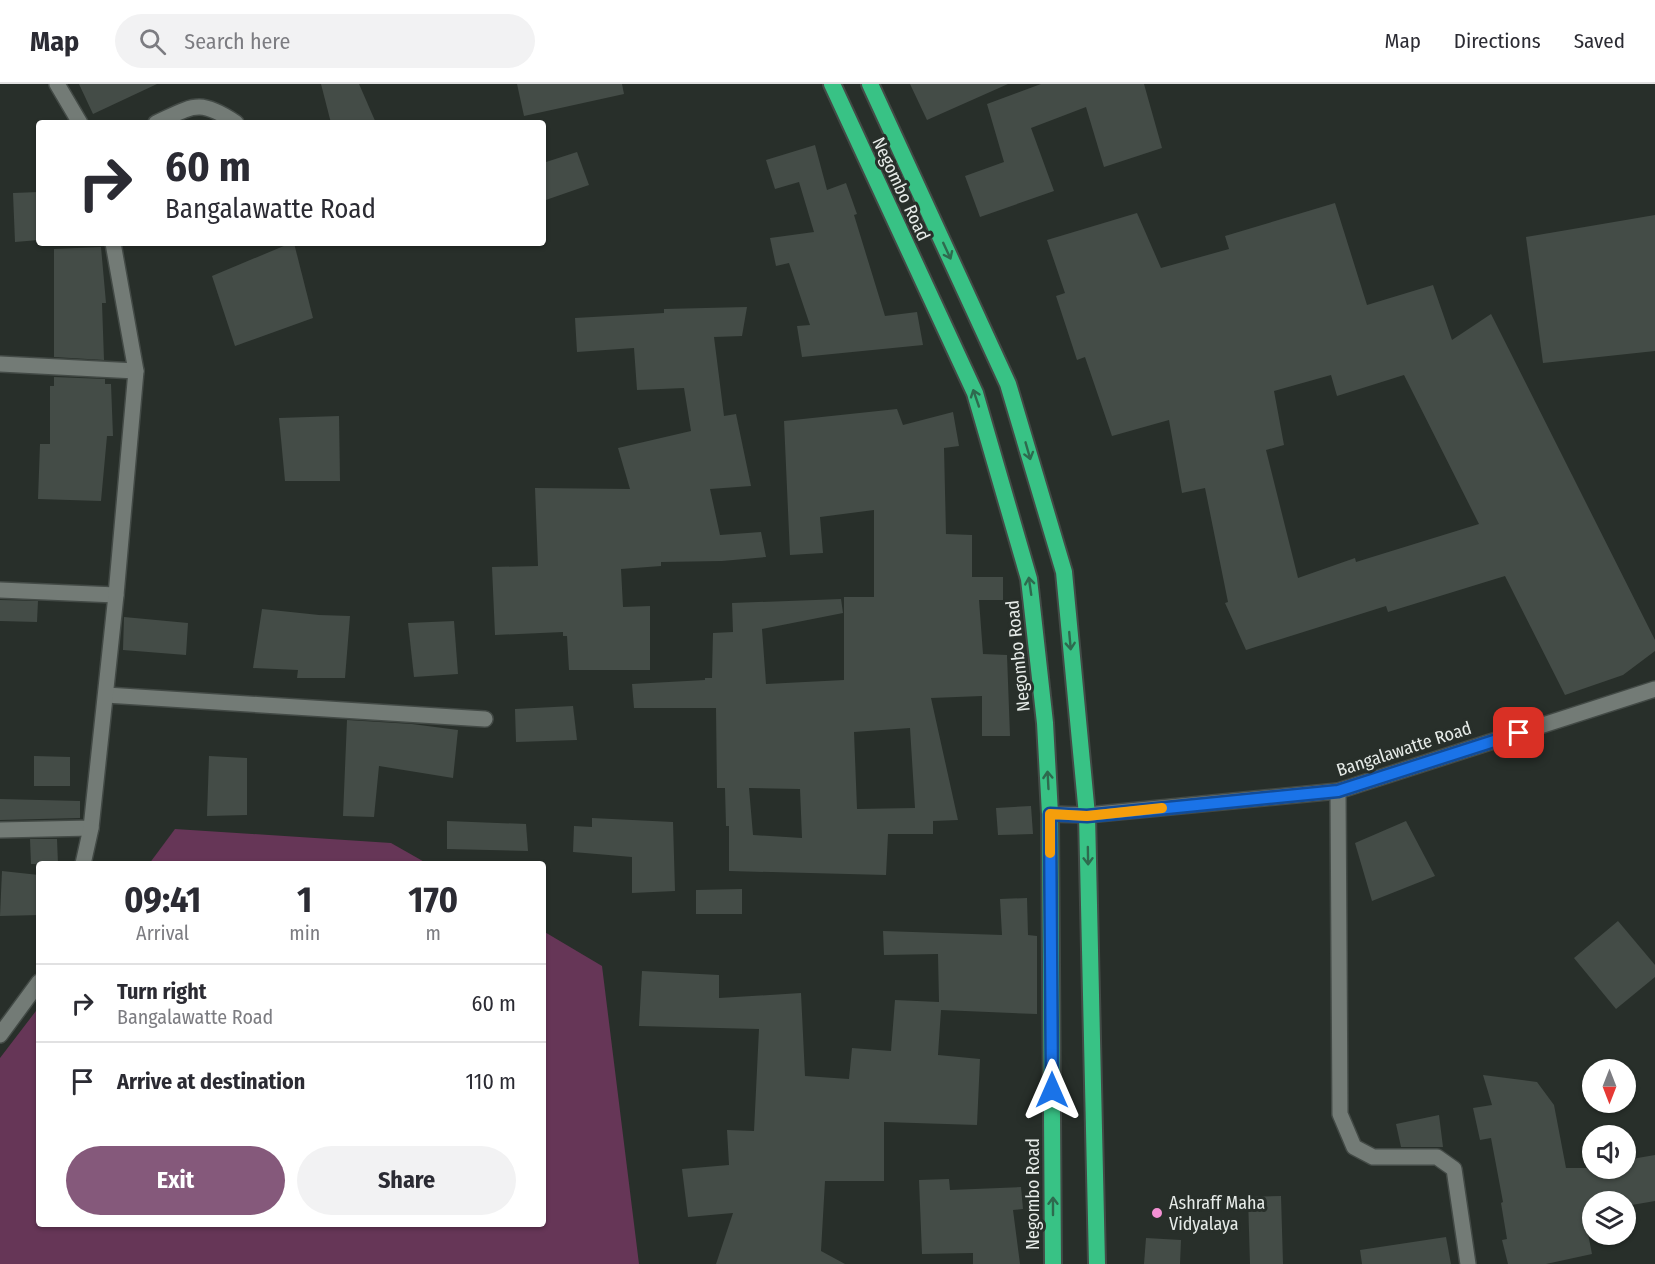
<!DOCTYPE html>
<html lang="en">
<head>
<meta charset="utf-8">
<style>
  :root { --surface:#fff; --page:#f2f2f3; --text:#2b2b33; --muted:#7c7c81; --line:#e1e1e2; --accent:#85597b }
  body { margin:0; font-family:"Fira Sans Condensed",sans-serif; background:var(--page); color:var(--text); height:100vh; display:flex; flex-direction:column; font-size:22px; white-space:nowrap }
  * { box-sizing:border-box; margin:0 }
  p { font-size:20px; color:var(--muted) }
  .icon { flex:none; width:33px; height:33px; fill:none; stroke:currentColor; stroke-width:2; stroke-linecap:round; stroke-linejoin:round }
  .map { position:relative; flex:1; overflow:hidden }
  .drawer { position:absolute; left:36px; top:777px; width:510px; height:366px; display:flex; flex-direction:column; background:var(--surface); border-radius:6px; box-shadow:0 2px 4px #0004 }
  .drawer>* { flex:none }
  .top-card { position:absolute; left:36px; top:36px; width:510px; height:126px; border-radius:6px; box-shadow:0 2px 4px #0004; background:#fff; color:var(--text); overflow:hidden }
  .needle { width:39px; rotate:180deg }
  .tools { position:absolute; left:1582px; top:975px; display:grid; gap:12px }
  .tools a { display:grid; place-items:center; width:54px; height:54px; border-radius:50%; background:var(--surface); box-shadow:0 2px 4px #0004; font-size:30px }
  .pin { position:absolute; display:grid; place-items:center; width:51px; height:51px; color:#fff; margin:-26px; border-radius:12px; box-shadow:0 3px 9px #0006 }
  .me { position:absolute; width:66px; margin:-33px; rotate:0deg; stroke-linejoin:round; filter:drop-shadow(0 0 4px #0008) }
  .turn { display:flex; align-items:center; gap:21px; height:126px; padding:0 30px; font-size:27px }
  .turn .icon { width:78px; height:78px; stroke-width:2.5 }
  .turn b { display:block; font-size:42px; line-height:51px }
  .eta { display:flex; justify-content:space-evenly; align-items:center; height:102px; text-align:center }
  .eta b { font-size:36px; font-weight:700; line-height:42px }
  .button { display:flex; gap:12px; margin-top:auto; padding:12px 30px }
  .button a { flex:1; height:69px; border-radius:36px; background:var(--accent); color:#fff; font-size:24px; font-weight:700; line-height:69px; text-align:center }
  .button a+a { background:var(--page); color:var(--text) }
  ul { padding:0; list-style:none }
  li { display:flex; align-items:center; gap:18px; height:78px; padding:0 30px; border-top:2px solid var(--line) }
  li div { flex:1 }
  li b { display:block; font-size:22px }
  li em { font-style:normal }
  header { display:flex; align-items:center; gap:36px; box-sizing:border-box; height:84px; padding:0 30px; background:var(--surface); border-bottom:2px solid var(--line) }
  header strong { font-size:28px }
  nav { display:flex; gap:33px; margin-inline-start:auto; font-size:21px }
  .search { width:420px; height:54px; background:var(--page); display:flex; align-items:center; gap:15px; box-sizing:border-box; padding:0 21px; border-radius:33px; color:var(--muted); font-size:22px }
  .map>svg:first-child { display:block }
</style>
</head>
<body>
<header>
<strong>Map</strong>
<div class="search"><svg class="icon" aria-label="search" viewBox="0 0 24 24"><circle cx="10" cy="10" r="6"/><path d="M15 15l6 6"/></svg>Search here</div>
<nav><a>Map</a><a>Directions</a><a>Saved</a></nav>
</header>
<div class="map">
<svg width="1655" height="1180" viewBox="0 0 1655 1180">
  <rect width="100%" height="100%" fill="#282f2a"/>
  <g fill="#663657">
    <polygon points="175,745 391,759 428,780 149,780"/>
    <polygon points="543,847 602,882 639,1180 0,1180 0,974 39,923 39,1140 543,1140"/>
  </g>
  <g fill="#444c47" fill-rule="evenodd">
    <polygon points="79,0 157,0 93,30"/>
    <polygon points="321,0 359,0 376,39 331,39"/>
    <polygon points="517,0 622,0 624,10 524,32"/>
    <polygon points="910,0 1008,0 927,36"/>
    <polygon points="1041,0 1144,0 1162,64 1104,83 1086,23 1031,44 1054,107 980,133 965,92 1004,78 987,20"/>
    <polygon points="815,61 827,106 846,99 857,130 854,131 885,232 917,228 923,261 802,273 797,242 810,241 789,179 776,182 770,154 814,148 799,98 775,105 766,76"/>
    <polygon points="577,68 589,101 543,117 543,79"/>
    <polygon points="39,108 39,156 15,158 13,109"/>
    <path d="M1335 119 1367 221 1433 201 1452 256 1491 230 1655 556V567L1623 591 1565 611 1505 492 1388 528 1386 522 1246 566 1225 519 1228 518 1205 404 1182 409 1169 336 1112 352 1085 273 1077 276 1056 212 1065 209 1047 156 1137 129 1161 184 1229 165 1225 152ZM1331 291 1337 312 1404 291 1479 440 1356 478 1355 474 1298 494 1266 366 1284 361 1274 307Z"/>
    <polygon points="1655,131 1655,267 1543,279 1526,153"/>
    <polygon points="291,159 294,159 313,234 235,262 212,192"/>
    <polygon points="101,163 106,219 102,219 104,276 54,273 54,165"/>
    <polygon points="747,223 742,252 714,253 724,332 736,330 751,402 710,405 720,451 761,448 766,473 722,477 661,478 661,482 621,485 623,523 650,522 650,586 569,586 567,552 563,552 563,548 495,551 492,483 538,482 535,404 630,405 618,364 691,347 684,304 637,306 634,264 577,268 575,234 664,229 664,225"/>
    <polygon points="54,293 105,295 105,300 111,300 113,352 107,352 101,417 38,415 40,360 50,360 50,302 54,302"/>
    <path d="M897 325 903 341 953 328 959 362 944 364 946 450 972 451V493H1003V516H979L983 570 1007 571 1010 652H982V612L931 614 958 736 933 737V750H888L886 791 729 787V742H726L725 704H717L716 624H634L632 600 705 596V594H712L713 549 733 548 732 519 841 515 843 529 762 545 766 600 844 596V513H874V426L820 433 823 469 790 471 784 337ZM910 644 915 724 857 725 854 648ZM749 704 800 705 802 754 753 751Z"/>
    <polygon points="339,332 340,397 285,397 279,334"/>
    <polygon points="0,516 38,517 37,538 0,537"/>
    <polygon points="262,525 319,531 350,532 345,594 297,594 298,586 253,584"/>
    <polygon points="124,533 188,539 186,571 123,566"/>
    <polygon points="454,537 458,590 414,593 408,539"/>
    <polygon points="573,622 577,656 516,658 515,625"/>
    <polygon points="347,636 412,640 458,646 453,694 379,682 374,733 343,732"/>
    <polygon points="34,672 70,673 70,702 34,702"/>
    <polygon points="209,672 247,674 247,731 207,732"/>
    <polygon points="0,715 80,717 80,734 0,736"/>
    <polygon points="1031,722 1033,750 998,751 996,724"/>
    <polygon points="592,734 673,738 675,807 632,809 632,773 573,768 574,742 592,743"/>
    <polygon points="447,737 526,740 528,767 447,765"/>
    <polygon points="1406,737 1435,792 1372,817 1355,759"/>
    <polygon points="30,755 57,755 58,780 31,780"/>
    <polygon points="2,787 39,791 39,831 0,832"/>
    <polygon points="742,805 742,830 696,830 696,806"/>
    <polygon points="1027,814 1028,851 1037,852 1037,930 941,926 938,971 980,975 977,1041 884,1038 884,1097 825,1097 821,1167 845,1180 716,1180 733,1129 688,1133 682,1085 729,1081 727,1046 754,1047 759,945 639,942 642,887 719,891 719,914 801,909 805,992 849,995 852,964 891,967 895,916 939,918 938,870 884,871 883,847 1002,851 1000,815"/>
    <polygon points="1618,837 1655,881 1655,893 1616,925 1574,874"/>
    <polygon points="1483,991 1537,998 1554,1021 1566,1084 1626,1084 1626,1076 1655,1071 1655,1117 1626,1122 1626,1118 1593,1118 1593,1127 1584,1129 1592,1170 1546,1180 1508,1180 1502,1156 1507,1155 1501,1119 1503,1118 1491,1054 1480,1056 1473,1024 1492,1021"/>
    <polygon points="1439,1031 1443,1063 1401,1063 1396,1040"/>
    <polygon points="949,1095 950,1106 1021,1103 1023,1125 1013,1126 1020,1180 973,1180 973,1169 922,1170 919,1096"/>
    <polygon points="1281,1112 1283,1180 1250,1180 1248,1113"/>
    <polygon points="1446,1153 1451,1180 1362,1180 1360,1166"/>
    <polygon points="1146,1154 1181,1156 1180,1180 1144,1180"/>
  </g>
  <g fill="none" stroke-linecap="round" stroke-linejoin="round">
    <g stroke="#434a46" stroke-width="18">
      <polyline id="service" points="1338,707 1340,1030 1354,1063 1373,1073 1437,1073 1454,1085 1468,1180"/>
    </g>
    <g stroke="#434a46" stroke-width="18">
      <g id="minor">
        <polyline points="57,0 80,39"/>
        <path d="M156 39C193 22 199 14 236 39"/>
        <polyline points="0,280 136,287"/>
        <polyline points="0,506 116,511"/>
        <polyline points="106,611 485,635"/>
        <polyline points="0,746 91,744 116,511 136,287 113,159"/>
        <polyline points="83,780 91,744"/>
        <polyline points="0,951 39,898"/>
      </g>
    </g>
    <g stroke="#434a46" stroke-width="18">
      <polyline id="tertiary" points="1050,730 1087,731 1338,707 1655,605"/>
    </g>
    <g stroke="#434a46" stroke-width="20">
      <g id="trunk">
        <polyline points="832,0 975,309 1029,495 1045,639 1050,730 1053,1180"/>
        <polyline points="870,0 1008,300 1064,488 1087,731 1097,1180"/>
      </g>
    </g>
    <use href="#service" stroke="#737b76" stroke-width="15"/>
    <use href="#minor" stroke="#737b76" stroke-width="15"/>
    <use href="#tertiary" stroke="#737b76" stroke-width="15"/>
    <use href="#trunk" stroke="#38c285" stroke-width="16"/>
  </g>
  <defs><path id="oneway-shaft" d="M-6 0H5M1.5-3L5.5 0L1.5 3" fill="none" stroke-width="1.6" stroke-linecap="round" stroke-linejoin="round" transform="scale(1.5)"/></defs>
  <g stroke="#2e6a4e">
    <use href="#oneway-shaft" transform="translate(947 167) rotate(65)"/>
    <use href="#oneway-shaft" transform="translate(976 314) rotate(-109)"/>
    <use href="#oneway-shaft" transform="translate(1028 367) rotate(74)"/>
    <use href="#oneway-shaft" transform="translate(1030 502) rotate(-98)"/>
    <use href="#oneway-shaft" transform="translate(1070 557) rotate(85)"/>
    <use href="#oneway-shaft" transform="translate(1048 696) rotate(-93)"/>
    <use href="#oneway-shaft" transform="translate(1088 772) rotate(89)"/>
    <use href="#oneway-shaft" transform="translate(1053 1122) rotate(-90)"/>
  </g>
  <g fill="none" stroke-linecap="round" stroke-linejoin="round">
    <g stroke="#114b97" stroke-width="15">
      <polyline id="route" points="1052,1006 1050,730 1087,732 1338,707 1519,649"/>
    </g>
    <use href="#route" stroke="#1a73e8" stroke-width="10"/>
    <polyline stroke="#f59e0b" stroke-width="10" points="1050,769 1050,730 1087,732 1162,724"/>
  </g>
  <circle fill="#f491d4" stroke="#282f2a" stroke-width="2" cx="1157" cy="1129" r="6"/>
  <g text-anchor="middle" stroke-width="6" stroke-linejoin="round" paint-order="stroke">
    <g font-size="18" fill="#e6ebe8" stroke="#282f2a">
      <text transform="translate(901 105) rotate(65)" y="6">Negombo Road</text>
      <text transform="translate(1018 572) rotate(-96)" y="6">Negombo Road</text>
      <text transform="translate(1404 665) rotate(-18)" y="6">Bangalawatte Road</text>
      <text transform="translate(1033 1110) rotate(-90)" y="6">Negombo Road</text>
    </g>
    <g font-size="18" fill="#e6ebe8" stroke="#282f2a" text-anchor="start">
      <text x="1169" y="1125">Ashraff Maha<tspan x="1169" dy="21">Vidyalaya</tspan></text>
    </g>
  </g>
</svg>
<div class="tools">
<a><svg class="needle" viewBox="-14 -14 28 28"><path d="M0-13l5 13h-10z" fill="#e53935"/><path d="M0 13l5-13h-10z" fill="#7c7c81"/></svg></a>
<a><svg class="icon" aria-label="sound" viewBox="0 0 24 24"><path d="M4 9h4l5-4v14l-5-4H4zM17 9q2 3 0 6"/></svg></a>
<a><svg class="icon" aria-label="layers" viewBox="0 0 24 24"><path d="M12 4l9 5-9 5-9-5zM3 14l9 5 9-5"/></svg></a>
</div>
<div class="pin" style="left:1519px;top:649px;background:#d93025"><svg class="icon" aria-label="arrive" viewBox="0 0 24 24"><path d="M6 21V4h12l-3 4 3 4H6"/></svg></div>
<svg class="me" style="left:1052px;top:1006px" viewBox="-20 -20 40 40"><path d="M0-17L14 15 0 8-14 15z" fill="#1a73e8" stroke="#fff" stroke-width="4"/></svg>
<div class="top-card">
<div class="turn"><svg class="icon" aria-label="right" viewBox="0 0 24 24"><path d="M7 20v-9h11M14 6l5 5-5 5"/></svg><div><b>60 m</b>Bangalawatte Road</div></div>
</div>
<section class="drawer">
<div class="eta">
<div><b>09:41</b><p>Arrival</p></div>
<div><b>1</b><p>min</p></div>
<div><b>170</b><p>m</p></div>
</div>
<ul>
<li><svg class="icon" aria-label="right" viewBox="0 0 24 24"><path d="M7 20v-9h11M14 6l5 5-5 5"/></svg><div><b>Turn right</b><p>Bangalawatte Road</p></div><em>60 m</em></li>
<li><svg class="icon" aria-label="arrive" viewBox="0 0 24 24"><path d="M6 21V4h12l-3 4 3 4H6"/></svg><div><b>Arrive at destination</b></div><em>110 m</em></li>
</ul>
<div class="button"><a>Exit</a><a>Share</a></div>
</section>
</div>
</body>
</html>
